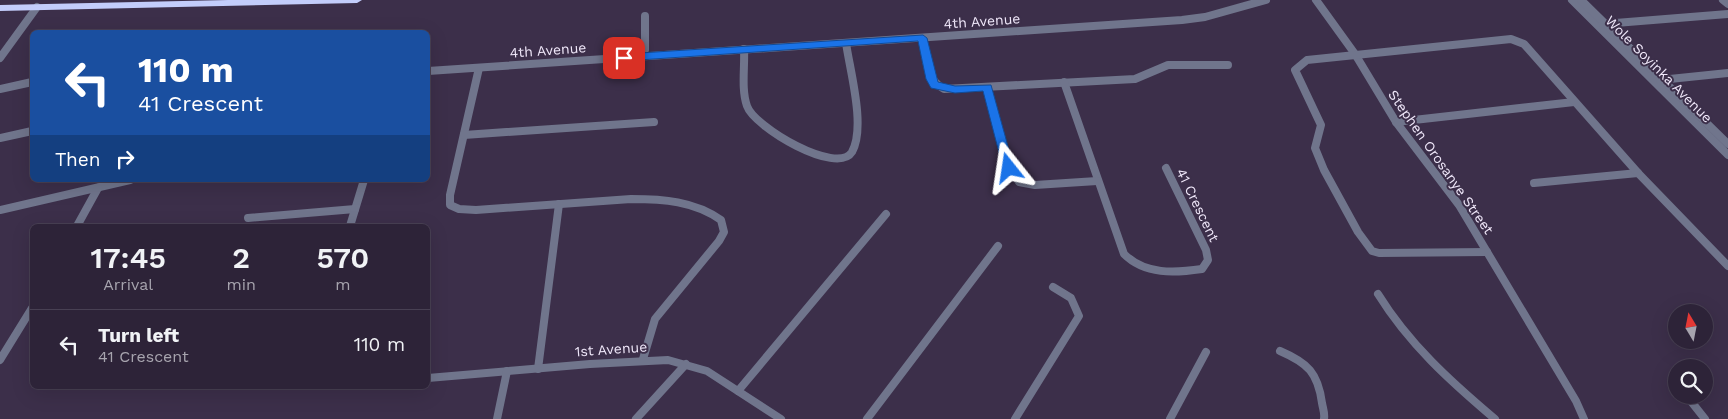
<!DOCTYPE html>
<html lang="en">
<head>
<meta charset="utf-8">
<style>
  :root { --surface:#2d2338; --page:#352b40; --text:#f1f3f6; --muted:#a7a4ae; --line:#484053 }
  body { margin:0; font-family:"Work Sans",sans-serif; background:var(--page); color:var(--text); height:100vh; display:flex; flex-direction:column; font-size:19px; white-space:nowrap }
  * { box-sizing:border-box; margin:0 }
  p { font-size:16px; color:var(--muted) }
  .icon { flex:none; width:28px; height:28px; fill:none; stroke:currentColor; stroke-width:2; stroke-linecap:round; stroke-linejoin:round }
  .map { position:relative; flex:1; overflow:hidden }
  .panel { position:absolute; left:30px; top:224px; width:400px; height:165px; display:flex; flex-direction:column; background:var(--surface); border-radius:8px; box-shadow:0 5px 20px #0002,0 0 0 1px var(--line) }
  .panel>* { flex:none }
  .guide { position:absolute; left:30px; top:30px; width:400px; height:152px; border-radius:8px; box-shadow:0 5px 20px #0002,0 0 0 1px var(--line); background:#1a4fa0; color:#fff; overflow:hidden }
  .needle { width:32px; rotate:350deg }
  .buttons { position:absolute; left:1668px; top:304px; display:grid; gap:10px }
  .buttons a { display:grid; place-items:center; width:45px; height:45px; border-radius:50%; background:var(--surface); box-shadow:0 5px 20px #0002,0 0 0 1px var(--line); font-size:25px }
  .pin { position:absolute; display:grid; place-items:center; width:42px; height:42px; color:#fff; margin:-21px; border-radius:10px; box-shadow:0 2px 8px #0006 }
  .me { position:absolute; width:55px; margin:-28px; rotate:345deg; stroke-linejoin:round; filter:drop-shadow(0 0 4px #0008) }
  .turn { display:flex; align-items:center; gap:18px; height:105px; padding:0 25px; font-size:22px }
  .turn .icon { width:65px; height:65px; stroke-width:2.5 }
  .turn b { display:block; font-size:35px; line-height:42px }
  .then { display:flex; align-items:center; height:48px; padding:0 25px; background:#0003; gap:10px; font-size:19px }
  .eta { display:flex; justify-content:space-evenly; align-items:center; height:85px; text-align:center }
  .eta b { font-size:30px; font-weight:600; line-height:35px }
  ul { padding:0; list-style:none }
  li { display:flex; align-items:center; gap:15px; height:70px; padding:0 25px; border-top:1px solid var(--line) }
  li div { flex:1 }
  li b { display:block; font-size:19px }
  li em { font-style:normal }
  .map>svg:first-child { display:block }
</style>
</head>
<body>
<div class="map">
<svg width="1728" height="419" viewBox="0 0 1728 419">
  <rect width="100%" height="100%" fill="#3c2f4a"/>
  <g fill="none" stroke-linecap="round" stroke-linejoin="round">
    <g stroke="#70758c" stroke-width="8">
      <polyline points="1316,0 1355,54 1396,122 1459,205 1576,401 1584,419"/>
      <polyline points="1572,0 1728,155"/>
      <polyline points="1581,0 1728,144"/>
      <polyline points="1723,0 1728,4"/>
      <polyline points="1603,24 1728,14"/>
      <path d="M923 38C926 57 925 79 944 89L1135 79 1168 65H1228"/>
      <path d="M744 49C745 67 741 89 747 106 754 127 837 176 852 152 866 127 850 71 846 43"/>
      <polyline points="639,56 645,50 645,16"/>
      <polyline points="0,58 37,7"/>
      <path d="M479 68 450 195V205L459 209 476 210 631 199C663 199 694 201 721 220L724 232 719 241 655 319 643 359"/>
      <polyline points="428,71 1182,20 1205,17 1266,0"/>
      <polyline points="1660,80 1728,73"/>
      <path d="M1064 82 1124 254C1145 275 1175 273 1202 269L1208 260 1206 250 1166 168"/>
      <polyline points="987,87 1009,168 1019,182 1035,185 1097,181"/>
      <polyline points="0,89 32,82"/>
      <polyline points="1396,122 1574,102"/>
      <polyline points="464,135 654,122"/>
      <polyline points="0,138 32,131"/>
      <polyline points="1534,183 1638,173"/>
      <polyline points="0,210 130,180"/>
      <polyline points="248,218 355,209"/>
      <polyline points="77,226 98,188"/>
      <polyline points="350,226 364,180"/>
      <polyline points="1487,252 1379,253 1372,251 1358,232 1324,170 1315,148 1321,125 1295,70 1307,60 1511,39 1524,44 1638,173 1728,266"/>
      <path d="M1378 294C1409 344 1450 381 1495 419"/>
      <path d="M1280 351C1308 363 1318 373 1322 403 1323 409 1325 413 1324 419"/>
      <polyline points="0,360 32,308"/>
      <polyline points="538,369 559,204"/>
      <polyline points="428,378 590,364 668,360 707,371 781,419"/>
      <polyline points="738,391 886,214"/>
      <polyline points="1686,395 1705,419"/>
      <polyline points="497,419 507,371"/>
      <polyline points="636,419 686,364"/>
      <polyline points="867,419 998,246"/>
      <polyline points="1015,419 1079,316 1071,298 1053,287"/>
      <polyline points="1170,419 1206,352"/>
    </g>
    <polygon fill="#c3cdfb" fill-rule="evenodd" points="228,0 362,0 357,3 0,11 0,5"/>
  </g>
  <polygon fill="#1a73e8" stroke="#114b97" points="923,35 927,38 938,82 955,86 991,85 1014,168 1013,170 1005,170 1003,168 983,91 955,93 931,88 926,79 918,41 624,61 619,58 624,54"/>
  <g text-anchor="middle" stroke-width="4" stroke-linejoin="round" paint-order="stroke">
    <g font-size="14" fill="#f0e8fa" stroke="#3c2f4a">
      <text transform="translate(982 21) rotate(-4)" y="5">4th Avenue</text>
      <text transform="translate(548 50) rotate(-4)" y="5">4th Avenue</text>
      <text transform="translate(1659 69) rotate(45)" y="5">Wole Soyinka Avenue</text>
      <text transform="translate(1441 162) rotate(55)" y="5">Stephen Orosanye Street</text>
      <text transform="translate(1198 205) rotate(64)" y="5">41 Crescent</text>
      <text transform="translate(611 349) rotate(-4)" y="5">1st Avenue</text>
    </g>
  </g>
</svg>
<div class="buttons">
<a><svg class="needle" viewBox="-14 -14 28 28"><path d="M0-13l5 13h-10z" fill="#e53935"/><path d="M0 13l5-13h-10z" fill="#a7a4ae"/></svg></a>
<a><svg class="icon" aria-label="search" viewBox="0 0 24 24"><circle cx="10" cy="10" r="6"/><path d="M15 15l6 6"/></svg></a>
</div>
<div class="pin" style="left:624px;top:58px;background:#d93025"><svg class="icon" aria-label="arrive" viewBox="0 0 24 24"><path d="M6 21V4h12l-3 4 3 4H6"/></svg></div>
<svg class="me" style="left:1009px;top:168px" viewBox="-20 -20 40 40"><path d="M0-17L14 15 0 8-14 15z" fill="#1a73e8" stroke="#fff" stroke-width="4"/></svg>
<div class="guide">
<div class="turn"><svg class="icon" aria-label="left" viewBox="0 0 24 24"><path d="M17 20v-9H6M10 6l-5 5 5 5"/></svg><div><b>110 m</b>41 Crescent</div></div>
<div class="then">Then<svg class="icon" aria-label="right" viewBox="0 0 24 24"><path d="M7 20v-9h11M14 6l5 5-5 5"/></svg></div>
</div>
<section class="panel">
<div class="eta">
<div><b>17:45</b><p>Arrival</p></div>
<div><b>2</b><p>min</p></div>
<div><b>570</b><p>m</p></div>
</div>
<ul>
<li><svg class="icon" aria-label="left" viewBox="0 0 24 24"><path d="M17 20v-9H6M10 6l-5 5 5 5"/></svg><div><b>Turn left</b><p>41 Crescent</p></div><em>110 m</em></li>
</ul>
</section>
</div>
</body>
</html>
